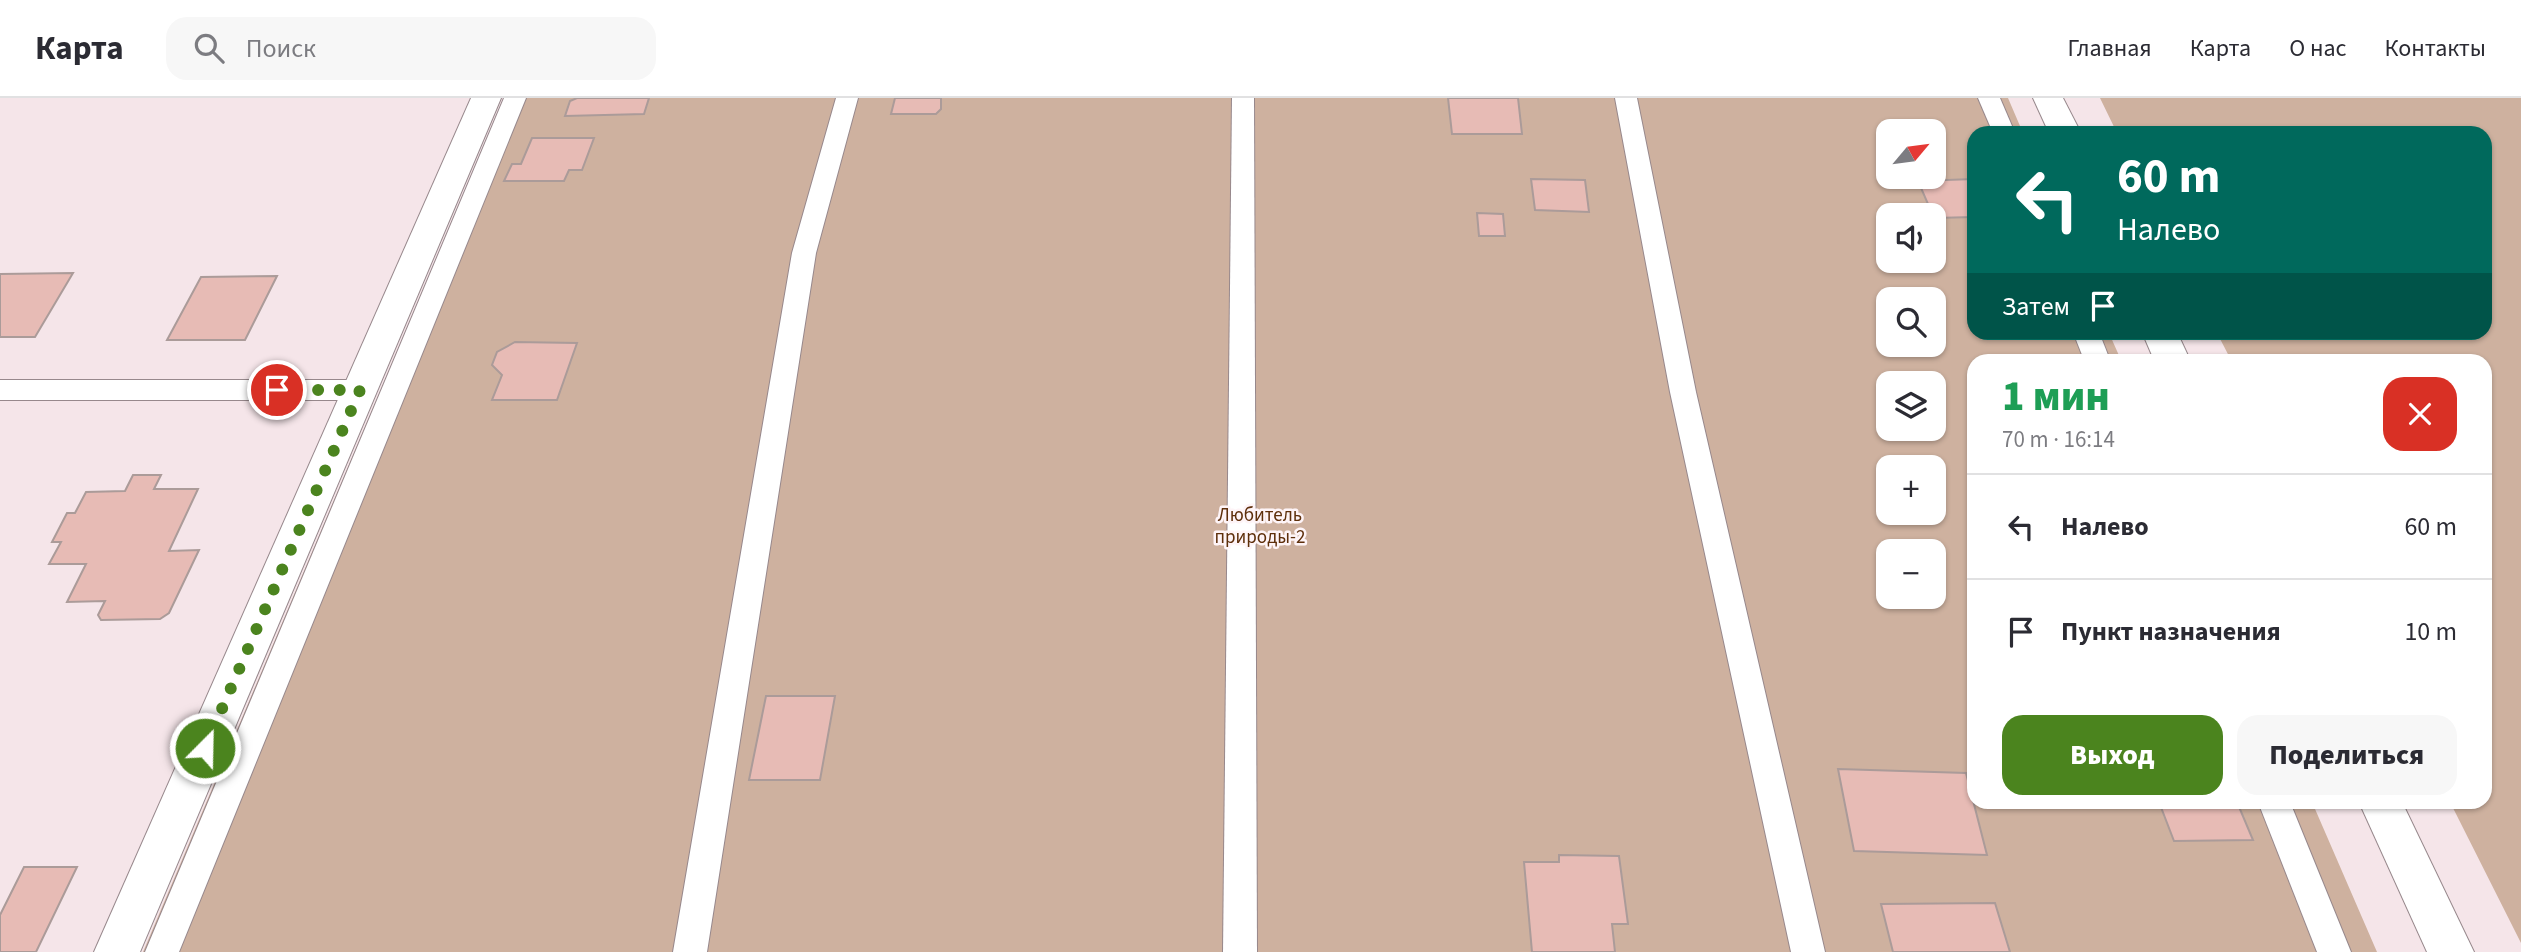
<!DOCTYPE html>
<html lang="ru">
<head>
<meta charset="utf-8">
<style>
  :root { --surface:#fff; --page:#f7f7f7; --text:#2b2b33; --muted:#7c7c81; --line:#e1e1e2; --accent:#4b841e }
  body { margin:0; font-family:"Source Sans 3",sans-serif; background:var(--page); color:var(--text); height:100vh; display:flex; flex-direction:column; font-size:26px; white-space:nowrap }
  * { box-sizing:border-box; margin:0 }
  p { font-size:23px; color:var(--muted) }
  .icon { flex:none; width:38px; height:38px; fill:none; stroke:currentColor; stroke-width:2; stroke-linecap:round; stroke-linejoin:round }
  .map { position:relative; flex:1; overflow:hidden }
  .details { position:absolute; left:1967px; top:256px; width:525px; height:455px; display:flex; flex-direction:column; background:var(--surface); border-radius:21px; box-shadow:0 2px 5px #0004 }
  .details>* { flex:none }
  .banner { position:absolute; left:1967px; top:28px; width:525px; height:214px; border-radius:21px; box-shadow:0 2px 5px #0004; background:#00695c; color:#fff; overflow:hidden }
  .needle { width:46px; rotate:61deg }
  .tools { position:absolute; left:1876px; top:21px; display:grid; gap:14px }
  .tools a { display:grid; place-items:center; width:70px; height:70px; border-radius:14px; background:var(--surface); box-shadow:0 2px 5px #0004; font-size:35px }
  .pin { position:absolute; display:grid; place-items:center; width:60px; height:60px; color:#fff; margin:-30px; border:4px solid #fff; border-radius:50%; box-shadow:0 2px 7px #0007 }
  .me { position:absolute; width:77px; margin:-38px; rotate:23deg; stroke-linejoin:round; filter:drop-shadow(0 0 5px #0008) }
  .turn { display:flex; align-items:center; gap:24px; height:147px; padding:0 35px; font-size:32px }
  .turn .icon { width:91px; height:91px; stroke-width:2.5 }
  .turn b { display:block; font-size:49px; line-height:60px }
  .then { display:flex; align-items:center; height:66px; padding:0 35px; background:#0003; gap:14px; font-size:26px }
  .round { display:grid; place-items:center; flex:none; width:74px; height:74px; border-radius:21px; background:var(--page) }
  .overview { display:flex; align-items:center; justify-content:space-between; height:119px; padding:0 35px }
  h1 { font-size:42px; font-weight:800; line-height:52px; color:#1e9e55 }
  .primary-button { display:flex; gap:14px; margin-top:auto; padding:14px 35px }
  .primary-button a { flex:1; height:80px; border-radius:21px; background:var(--accent); color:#fff; font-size:28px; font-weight:800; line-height:80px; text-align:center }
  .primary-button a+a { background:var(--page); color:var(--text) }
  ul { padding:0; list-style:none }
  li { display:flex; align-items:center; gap:21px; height:105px; padding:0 35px; border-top:2px solid var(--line) }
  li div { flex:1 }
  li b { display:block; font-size:26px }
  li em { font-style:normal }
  header { display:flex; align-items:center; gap:42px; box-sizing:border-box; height:98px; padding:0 35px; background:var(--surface); border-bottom:2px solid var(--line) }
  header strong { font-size:33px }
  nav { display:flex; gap:38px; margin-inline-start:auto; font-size:24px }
  .search { width:490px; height:63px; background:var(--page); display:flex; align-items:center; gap:18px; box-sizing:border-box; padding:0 24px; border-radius:21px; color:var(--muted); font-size:26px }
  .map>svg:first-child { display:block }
</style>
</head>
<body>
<header>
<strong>Карта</strong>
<div class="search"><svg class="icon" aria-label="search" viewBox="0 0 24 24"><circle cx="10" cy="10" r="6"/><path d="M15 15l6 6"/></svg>Поиск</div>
<nav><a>Главная</a><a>Карта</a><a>О нас</a><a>Контакты</a></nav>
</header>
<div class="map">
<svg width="2521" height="854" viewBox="0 0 2521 854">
  <rect width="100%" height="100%" fill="#f5e5e9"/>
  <g fill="#ceb19f" fill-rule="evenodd">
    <path d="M504 0H2008L2023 35H1974V234L2109 235 2121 262H1974V704H2312L2377 854H143ZM1888 33H1934V79H1888ZM1888 117H1934V163H1888ZM1888 201H1934V247H1888ZM1888 285H1934V331H1888ZM1888 369H1934V415H1888ZM1888 453H1934V499H1888Z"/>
    <polygon points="2100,0 2521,0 2521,845 2450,704 2485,704 2485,262 2231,262 2217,235 2485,234 2485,35 2117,35"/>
  </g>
  <g fill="#e7bbb5" stroke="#ab9b99" stroke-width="2">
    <polygon points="577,0 649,0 644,16 565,18 570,3"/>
    <polygon points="895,0 941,0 941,11 936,16 891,16"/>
    <polygon points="1448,0 1518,0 1522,36 1452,36"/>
    <polygon points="532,40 594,40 582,72 569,72 564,83 504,83 512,66 521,66"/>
    <polygon points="1531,81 1585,82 1589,114 1535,112"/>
    <polygon points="1974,81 1974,119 1934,120 1918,83"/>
    <polygon points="1477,115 1503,116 1505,138 1479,138"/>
    <polygon points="73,175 35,239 0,239 0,176"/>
    <polygon points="277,178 245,242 167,242 201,179"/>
    <polygon points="515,244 577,245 557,302 492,302 502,277 492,267 497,254"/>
    <polygon points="133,377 161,377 154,391 198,391 169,453 199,452 169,515 160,521 101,522 98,517 105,503 67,504 86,466 49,466 61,444 52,444 67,415 75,415 86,394 125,393"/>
    <polygon points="766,598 835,598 820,682 749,682"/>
    <polygon points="1838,671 1966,675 1987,757 1854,753"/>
    <polygon points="2159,704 2237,704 2253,742 2174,743"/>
    <polygon points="1559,757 1619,758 1628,826 1612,826 1615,854 1532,854 1524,764 1559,764"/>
    <polygon points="24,769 77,769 36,854 0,854 0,817"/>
    <polygon points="1995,805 2010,854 1893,854 1881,806"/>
  </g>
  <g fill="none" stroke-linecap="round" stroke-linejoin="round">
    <g stroke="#97888c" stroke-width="2">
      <g id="service">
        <polygon points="504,0 526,0 179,854 145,854"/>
        <polygon points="836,0 858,0 816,155 707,854 673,854 792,155"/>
        <polygon points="1232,0 1254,0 1257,854 1223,854"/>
        <polygon points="1615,0 1637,0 1696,294 1825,854 1791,854 1670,294"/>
        <polygon points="1978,0 2000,0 2015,35 1993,35"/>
        <polygon points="2073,234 2099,234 2110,262 2084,262"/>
        <polygon points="0,282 360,282 369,285 373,292 369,299 360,302 0,302"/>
        <polygon points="2258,704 2290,704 2351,854 2317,854"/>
      </g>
    </g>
    <g stroke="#97888c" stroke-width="2">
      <polygon id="minor" points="471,0 501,0 140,854 94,854"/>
    </g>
    <g stroke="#97888c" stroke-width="2">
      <g id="tertiary">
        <polygon points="2033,0 2063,0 2081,35 2049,35"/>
        <polygon points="2142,234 2177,234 2190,262 2154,262"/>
        <polygon points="2359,704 2402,704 2474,854 2427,854"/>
      </g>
    </g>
    <use href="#service" fill="#fff" fill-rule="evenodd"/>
    <use href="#minor" fill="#fff" fill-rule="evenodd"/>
    <use href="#tertiary" fill="#fff" fill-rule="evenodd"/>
  </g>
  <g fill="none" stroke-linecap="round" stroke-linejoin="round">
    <polyline stroke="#4b841e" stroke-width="12" stroke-dasharray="0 21.6" points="205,650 360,292 277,292"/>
  </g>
  <g text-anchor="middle" stroke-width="5" stroke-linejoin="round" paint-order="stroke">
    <g font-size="19" fill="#5e2f0b" stroke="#fef4f7">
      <text x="1260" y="423">Любитель<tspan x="1260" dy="22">природы-2</tspan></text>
    </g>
  </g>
</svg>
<div class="tools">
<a><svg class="needle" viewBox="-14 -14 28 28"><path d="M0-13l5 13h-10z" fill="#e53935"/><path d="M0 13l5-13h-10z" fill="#7c7c81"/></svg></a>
<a><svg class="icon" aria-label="sound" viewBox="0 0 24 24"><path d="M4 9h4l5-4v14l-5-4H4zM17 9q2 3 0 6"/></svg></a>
<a><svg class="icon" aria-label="search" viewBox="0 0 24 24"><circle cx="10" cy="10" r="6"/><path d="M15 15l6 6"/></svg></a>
<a><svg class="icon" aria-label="layers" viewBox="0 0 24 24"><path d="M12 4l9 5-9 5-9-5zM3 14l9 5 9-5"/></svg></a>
<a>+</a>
<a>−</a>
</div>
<div class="pin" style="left:277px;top:292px;background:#d93025"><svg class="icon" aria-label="arrive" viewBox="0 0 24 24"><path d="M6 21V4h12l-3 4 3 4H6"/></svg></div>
<svg class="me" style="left:205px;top:650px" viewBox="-20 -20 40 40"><circle r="17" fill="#4b841e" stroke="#fff" stroke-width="3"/><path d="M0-11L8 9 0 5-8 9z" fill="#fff"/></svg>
<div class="banner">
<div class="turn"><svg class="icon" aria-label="left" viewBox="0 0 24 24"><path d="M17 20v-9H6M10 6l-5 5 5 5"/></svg><div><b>60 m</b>Налево</div></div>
<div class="then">Затем<svg class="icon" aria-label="arrive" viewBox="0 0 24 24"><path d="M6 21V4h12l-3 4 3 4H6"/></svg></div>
</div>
<section class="details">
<div class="overview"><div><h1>1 мин</h1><p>70 m · 16:14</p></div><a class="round" style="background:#d93025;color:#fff"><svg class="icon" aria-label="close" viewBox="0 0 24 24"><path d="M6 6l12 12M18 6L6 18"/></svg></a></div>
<ul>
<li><svg class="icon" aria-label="left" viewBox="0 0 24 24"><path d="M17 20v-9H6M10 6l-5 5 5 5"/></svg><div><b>Налево</b></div><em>60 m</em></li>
<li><svg class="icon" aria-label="arrive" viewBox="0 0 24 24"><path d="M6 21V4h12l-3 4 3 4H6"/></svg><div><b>Пункт назначения</b></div><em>10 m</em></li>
</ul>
<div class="primary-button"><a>Выход</a><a>Поделиться</a></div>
</section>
</div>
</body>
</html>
